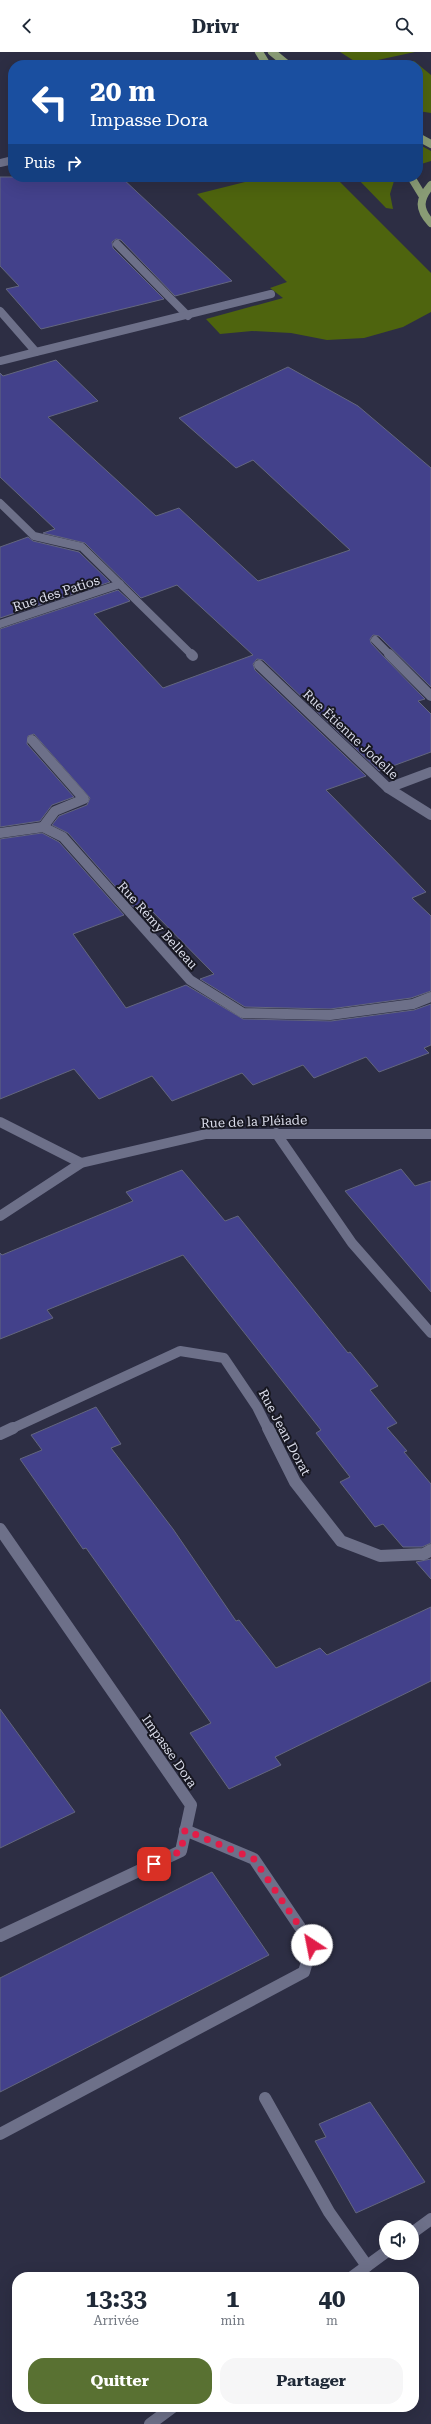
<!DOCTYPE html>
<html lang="fr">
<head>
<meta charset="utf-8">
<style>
  :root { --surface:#fff; --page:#f6f6f7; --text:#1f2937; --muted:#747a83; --accent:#597132 }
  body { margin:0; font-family:"Roboto Serif",serif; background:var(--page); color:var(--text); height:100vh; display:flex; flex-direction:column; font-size:15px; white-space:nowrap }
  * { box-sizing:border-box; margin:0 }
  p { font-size:13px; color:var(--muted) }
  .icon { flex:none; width:22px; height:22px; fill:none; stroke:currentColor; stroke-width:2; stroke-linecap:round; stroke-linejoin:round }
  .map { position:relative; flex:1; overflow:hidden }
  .side { position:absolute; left:12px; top:2220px; width:407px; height:140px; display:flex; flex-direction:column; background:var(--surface); border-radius:16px; box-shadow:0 4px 16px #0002 }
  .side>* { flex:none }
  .hud { position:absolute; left:8px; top:8px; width:415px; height:122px; border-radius:16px; box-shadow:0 4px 16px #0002; background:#1a4fa0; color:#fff; overflow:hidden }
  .fabs { position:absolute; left:379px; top:2168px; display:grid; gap:8px }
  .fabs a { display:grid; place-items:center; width:40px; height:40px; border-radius:50%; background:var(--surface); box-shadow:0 4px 16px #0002; font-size:20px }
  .pin { position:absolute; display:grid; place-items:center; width:34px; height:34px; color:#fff; margin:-17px; border-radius:8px; box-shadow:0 2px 6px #0006 }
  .me { position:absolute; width:44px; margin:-22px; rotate:326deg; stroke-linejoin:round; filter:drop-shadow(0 0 3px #0008) }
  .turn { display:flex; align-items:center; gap:14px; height:84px; padding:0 16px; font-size:18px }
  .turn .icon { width:52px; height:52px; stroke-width:2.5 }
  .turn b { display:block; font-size:28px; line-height:34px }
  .then { display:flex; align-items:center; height:38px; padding:0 16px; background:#0003; gap:8px; font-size:15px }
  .eta { display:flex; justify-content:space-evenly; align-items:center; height:68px; text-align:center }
  .eta b { font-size:24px; font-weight:700; line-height:28px }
  .button { display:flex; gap:8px; margin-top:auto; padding:8px 16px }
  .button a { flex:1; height:46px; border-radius:16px; background:var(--accent); color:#fff; font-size:16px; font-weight:700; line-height:46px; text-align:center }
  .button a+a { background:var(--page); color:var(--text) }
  header { display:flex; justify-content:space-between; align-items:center; height:52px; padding:0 16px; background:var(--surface); font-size:18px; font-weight:700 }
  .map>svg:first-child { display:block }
</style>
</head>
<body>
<header><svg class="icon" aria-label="back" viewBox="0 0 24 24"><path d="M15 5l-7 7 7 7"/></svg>Drivr<svg class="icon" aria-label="search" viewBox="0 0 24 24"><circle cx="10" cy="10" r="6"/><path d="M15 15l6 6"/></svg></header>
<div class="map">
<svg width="431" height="2372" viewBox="0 0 431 2372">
  <rect width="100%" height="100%" fill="#2d2e44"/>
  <g fill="#4e640e">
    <polygon points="340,0 415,0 359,12"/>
    <polygon points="414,9 431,23 431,61 418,59 418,13 399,13"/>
    <polygon points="418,92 431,99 431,109 418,113"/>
    <polygon points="265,125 335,125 431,221 431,260 403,275 364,286 327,288 291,281 252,279 220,282 206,267 283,246 270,236 287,230 197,142"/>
    <polygon points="356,125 392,125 394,129 390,142 393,157 386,156"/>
  </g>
  <g fill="#43418b" stroke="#63667e">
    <polygon points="0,125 121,125 232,229 175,244 121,188 116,187 112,190 113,196 164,247 41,277 6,237 19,234 0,214"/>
    <polygon points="56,308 98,349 48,365 156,464 179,456 258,529 350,498 253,408 236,416 179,366 288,315 358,354 431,416 431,635 379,584 373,583 370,587 371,591 385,606 425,647 418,649 431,662 431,700 379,719 263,608 257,607 253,612 255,618 366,724 326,738 426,840 412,846 431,864 431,939 411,946 330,957 245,955 200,927 214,922 147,854 136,858 68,781 52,773 59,764 87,753 90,746 34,682 28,684 27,692 74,745 52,753 40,769 0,775 0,577 118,538 130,549 94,562 163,636 253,603 177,533 141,546 85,491 43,481 55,477 0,425 0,321 3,324"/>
    <polygon points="28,485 33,489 79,500 110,530 0,566 0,495"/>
    <polygon points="42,781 59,790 124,863 73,882 126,956 186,933 243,967 331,969 414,958 431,952 431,993 424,996 429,1001 379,1020 366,1005 314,1026 303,1013 253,1033 242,1021 172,1049 152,1024 99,1047 74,1017 0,1047 0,787"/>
    <polygon points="401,1117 415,1134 431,1129 431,1240 345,1139"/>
    <polygon points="182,1118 225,1169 238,1164 348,1301 350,1300 378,1334 370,1338 397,1371 387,1376 407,1399 404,1400 431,1432 431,1491 422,1495 403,1495 383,1472 375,1475 340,1430 350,1425 316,1381 321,1378 183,1203 47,1258 53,1266 0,1287 0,1201 2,1203 133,1149 126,1140"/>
    <polygon points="96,1355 121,1392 111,1396 173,1477 236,1569 239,1568 276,1616 320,1596 327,1603 431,1555 431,1629 275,1705 281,1713 229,1737 190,1681 211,1671 86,1496 83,1497 20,1407 42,1398 31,1383"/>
    <polygon points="431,1507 431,1527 416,1510"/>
    <polygon points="0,1657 75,1760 0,1796"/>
    <polygon points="212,1820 269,1903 0,2040 0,1926"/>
    <polygon points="370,2050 425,2130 356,2161 315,2089 326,2085 319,2072"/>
  </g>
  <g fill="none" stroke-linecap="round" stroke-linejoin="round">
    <g stroke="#6d7089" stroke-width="8">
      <polyline points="0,111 13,108"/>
      <polyline points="117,192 188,264"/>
      <polyline points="0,259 36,300 0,309"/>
      <polyline points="36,300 271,242"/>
      <polyline points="0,451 34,484 82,495 192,603"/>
      <polyline points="0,572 120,532"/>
      <polyline points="375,588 390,603"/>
    </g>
    <g stroke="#6d7089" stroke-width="10">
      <polyline points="191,602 193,604"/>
      <polyline points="389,602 431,644"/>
      <polyline points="259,613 388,736 431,763"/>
      <polyline points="32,688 84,747 55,759 43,775"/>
      <polyline points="388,736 431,720"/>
      <polyline points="0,781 43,775 63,785 190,928 243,961 330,963 413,952 431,945"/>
      <polyline points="0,1070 81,1111"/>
      <polyline points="276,1081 352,1191 431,1281"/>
      <polyline points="0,1164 81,1111 206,1082 431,1082"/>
      <polyline points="11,1377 180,1299 224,1306 257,1355 268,1377"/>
    </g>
    <g stroke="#6d7089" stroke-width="12">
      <polyline points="268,1376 295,1430 341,1489 380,1504 424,1502 431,1498"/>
      <polyline points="0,1382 13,1376"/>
      <polyline points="0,1477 191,1753 181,1799 0,1884"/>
      <polyline points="265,2046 329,2160 367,2214"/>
      <polyline points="0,2082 304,1920 312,1893 254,1807 185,1778"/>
      <polyline points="412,2181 431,2167"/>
      <polyline points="352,2225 386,2200"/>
      <polyline points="150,2372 173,2355"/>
    </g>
    <g stroke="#899b75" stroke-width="8">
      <polyline points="259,0 267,13"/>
      <polyline points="272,0 288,13"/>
      <polyline points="418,85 431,92"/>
      <polyline points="411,125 422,143"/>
      <path d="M431 133C419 147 418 157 431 171"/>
    </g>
  </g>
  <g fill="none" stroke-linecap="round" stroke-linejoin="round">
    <polyline stroke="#e11d48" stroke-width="7" stroke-dasharray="0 12.6" points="154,1812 181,1799 185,1778 254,1807 312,1893"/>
  </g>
  <g text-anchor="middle" stroke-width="4" stroke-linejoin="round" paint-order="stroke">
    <g font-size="13" fill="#dadcea" stroke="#171721">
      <text transform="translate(56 541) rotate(-18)" y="5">Rue des Patios</text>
      <text transform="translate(351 682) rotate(43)" y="5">Rue Étienne Jodelle</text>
      <text transform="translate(158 873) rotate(48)" y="5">Rue Rémy Belleau</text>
      <text transform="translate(254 1069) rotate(-2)" y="5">Rue de la Pléiade</text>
      <text transform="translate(285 1380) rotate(62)" y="5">Rue Jean Dorat</text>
      <text transform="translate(170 1699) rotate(55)" y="5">Impasse Dora</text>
    </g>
  </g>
</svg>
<div class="fabs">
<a><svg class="icon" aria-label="sound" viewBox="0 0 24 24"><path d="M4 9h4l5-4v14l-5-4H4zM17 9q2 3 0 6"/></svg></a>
</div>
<div class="pin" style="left:154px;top:1812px;background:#d93025"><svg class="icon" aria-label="arrive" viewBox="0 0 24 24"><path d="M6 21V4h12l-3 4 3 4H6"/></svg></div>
<svg class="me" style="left:312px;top:1893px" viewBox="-20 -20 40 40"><circle r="19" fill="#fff"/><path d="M0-13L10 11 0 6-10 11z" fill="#e11d48"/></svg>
<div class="hud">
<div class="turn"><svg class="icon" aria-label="left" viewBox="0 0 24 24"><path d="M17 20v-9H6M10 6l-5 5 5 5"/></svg><div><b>20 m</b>Impasse Dora</div></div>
<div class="then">Puis<svg class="icon" aria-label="right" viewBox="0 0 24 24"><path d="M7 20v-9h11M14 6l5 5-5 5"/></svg></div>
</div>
<section class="side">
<div class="eta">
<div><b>13:33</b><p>Arrivée</p></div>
<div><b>1</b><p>min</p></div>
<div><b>40</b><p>m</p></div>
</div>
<div class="button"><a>Quitter</a><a>Partager</a></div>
</section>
</div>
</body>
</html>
